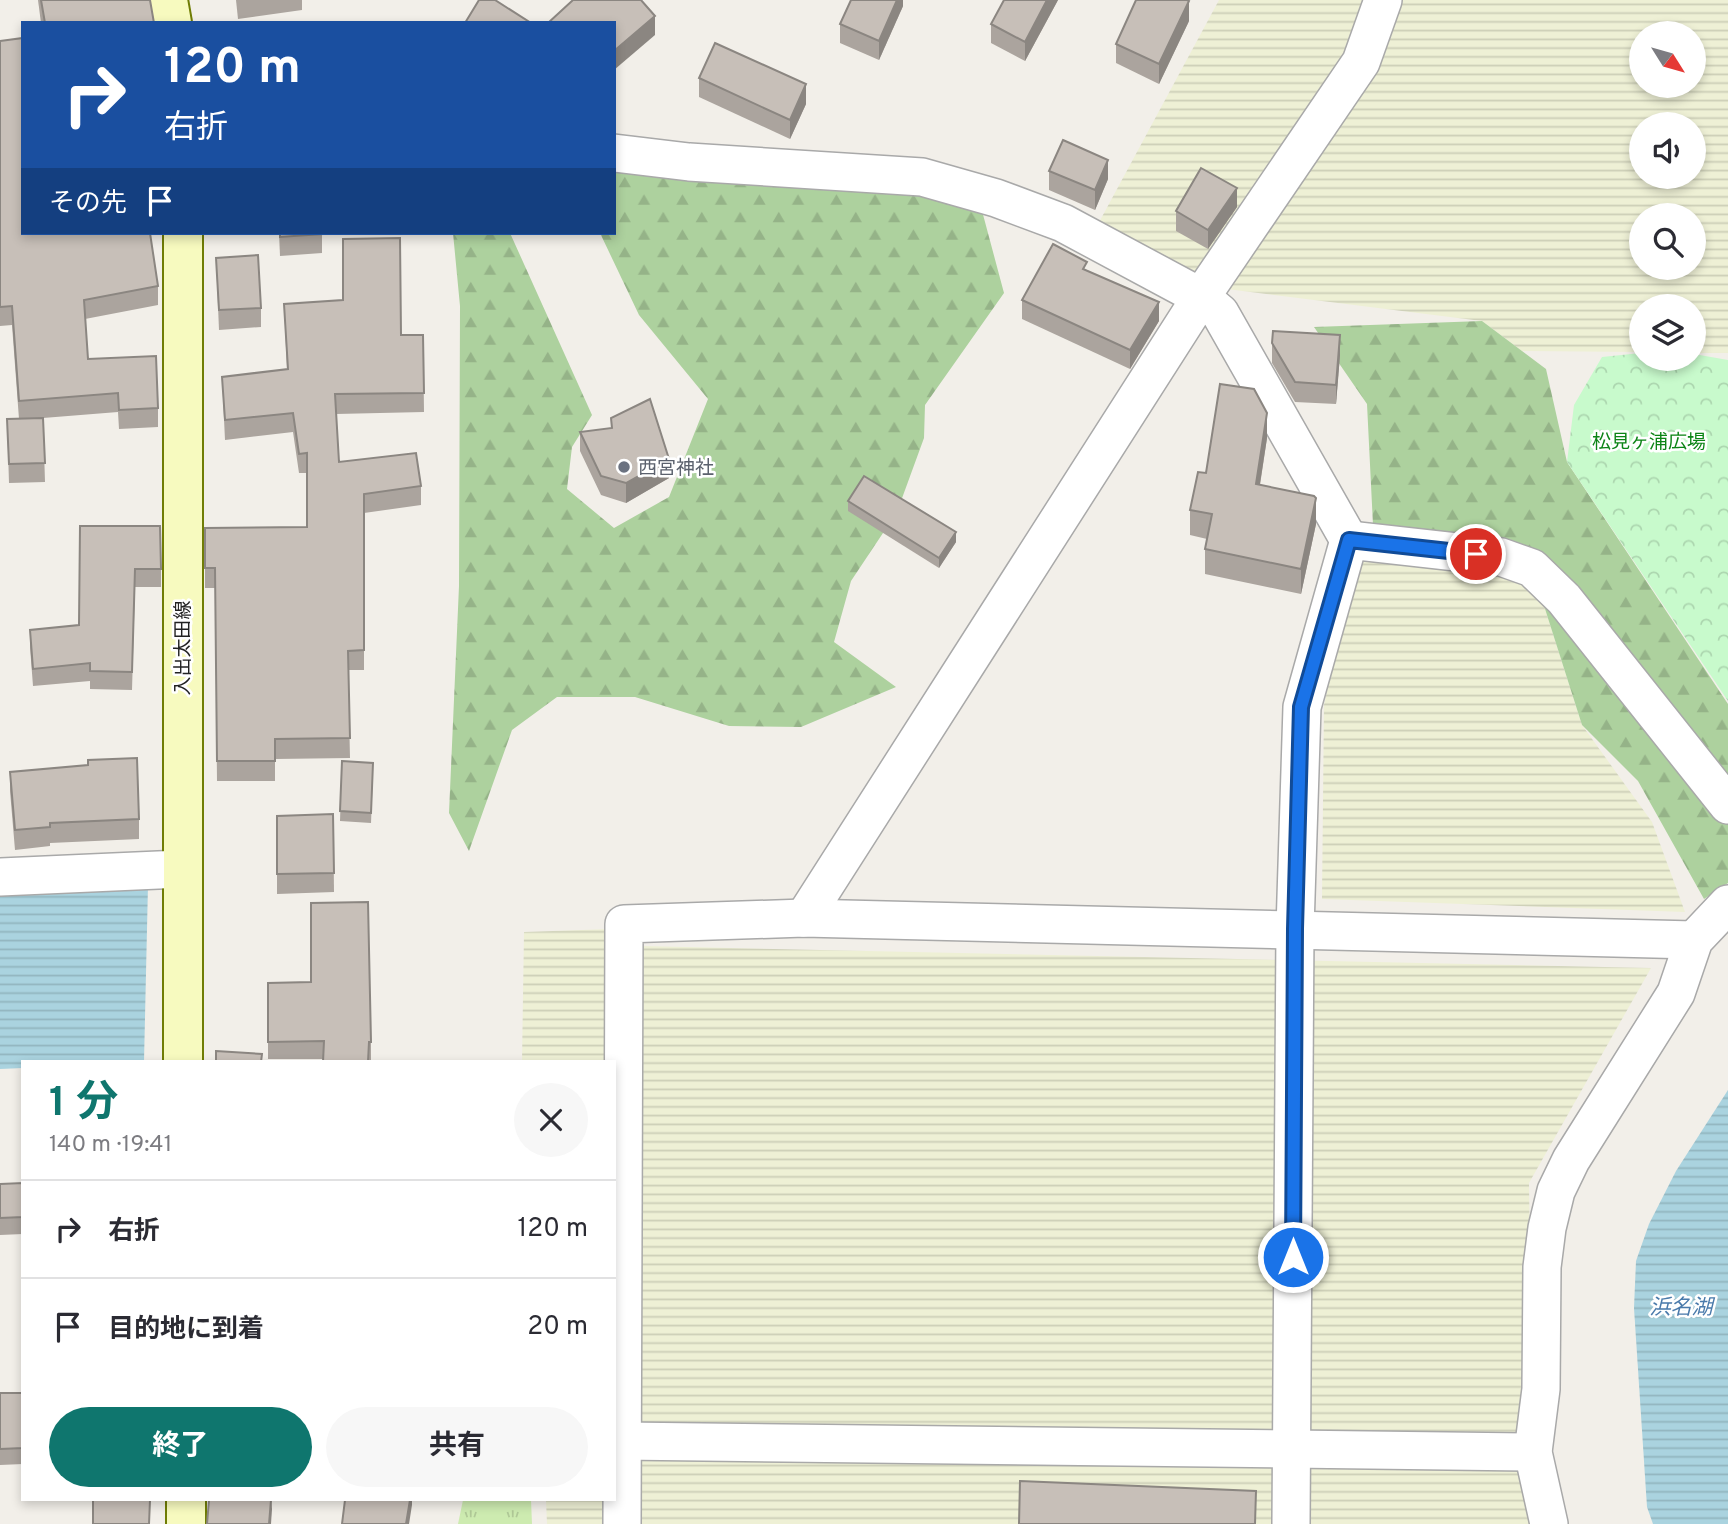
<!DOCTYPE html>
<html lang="ja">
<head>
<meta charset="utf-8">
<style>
  :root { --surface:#fff; --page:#f7f7f7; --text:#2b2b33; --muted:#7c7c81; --line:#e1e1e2; --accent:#0f766e }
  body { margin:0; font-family:Overpass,"Noto Sans JP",sans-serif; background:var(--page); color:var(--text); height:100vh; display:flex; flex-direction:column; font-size:26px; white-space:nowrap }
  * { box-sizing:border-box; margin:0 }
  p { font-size:23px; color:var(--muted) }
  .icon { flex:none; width:38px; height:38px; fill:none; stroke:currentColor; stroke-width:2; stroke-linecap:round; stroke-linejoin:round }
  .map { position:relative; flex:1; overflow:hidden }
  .sheet { position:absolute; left:21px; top:1060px; width:595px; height:441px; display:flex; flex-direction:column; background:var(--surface); border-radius:0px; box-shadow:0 4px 10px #0003 }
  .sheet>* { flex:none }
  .hud { position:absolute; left:21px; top:21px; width:595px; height:214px; border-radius:0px; box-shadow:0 4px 10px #0003; background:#1a4fa0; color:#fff; overflow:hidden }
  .needle { width:46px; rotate:127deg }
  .tools { position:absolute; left:1629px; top:21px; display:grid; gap:14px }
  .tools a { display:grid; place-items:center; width:77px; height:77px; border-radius:50%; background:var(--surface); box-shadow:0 4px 10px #0003; font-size:35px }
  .pin { position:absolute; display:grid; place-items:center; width:60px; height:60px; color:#fff; margin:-30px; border:4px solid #fff; border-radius:50%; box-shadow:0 2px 7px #0007 }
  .me { position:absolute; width:77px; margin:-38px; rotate:0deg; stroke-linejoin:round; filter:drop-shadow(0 0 5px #0008) }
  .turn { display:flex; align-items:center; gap:24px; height:147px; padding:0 28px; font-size:32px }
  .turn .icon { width:91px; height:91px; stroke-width:2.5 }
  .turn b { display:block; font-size:49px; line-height:60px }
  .then { display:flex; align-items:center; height:66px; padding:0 28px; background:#0003; gap:14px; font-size:26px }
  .round { display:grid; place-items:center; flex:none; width:74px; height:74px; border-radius:37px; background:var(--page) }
  .overview { display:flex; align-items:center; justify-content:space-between; height:119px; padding:0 28px }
  h1 { font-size:42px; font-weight:700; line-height:52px; color:var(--accent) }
  .primary-button { display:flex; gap:14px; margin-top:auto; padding:14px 28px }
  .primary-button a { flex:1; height:80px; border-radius:42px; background:var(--accent); color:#fff; font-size:28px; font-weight:700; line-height:80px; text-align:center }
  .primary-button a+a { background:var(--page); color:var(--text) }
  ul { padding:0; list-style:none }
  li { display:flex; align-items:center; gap:21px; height:98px; padding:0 28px; border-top:2px solid var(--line) }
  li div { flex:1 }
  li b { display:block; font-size:26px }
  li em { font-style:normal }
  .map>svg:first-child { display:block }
</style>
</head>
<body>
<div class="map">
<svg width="1728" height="1524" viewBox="0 0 1728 1524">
  <defs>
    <pattern id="farmland-rules" width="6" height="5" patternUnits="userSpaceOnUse" patternTransform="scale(1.75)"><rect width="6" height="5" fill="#eef0d5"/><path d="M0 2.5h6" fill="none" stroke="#ccceb7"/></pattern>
    <pattern id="grass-tufts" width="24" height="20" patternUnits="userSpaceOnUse" patternTransform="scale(1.75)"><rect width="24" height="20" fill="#cdebb0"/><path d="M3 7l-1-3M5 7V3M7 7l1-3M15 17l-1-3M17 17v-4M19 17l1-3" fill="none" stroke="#b0c997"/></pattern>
    <pattern id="forest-firs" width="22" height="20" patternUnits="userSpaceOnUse" patternTransform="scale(1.75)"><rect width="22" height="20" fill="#add19e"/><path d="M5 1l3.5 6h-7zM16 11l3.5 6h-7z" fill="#95b388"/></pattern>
    <pattern id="park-crowns" width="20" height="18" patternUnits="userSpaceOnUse" patternTransform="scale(1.75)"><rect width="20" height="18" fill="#c8facc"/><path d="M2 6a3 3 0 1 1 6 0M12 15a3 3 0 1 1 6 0" fill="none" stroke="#acd6af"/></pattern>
    <pattern id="water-rules" width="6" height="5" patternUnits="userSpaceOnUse" patternTransform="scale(1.75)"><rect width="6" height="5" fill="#aad3df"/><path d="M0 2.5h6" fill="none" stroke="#92b5bf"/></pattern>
  </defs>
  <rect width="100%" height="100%" fill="#f2efe9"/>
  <g fill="url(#farmland-rules)" fill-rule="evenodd">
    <path d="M1219 0H1728V353H1694V306H1642L1641 352 1522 351 1482 321 1219 288 1090 239ZM1642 33H1694V86H1642ZM1642 124H1694V177H1642ZM1642 215H1694V268H1642Z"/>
    <polygon points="1357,556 1532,568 1582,725 1652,822 1685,912 1322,899 1324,705"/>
    <polygon points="610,929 605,1062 522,1062 524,932"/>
    <polygon points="641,946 1651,968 1529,1183 1533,1452 1554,1524 633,1524"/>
    <polygon points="546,1500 614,1500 615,1524 547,1524"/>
  </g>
  <polygon fill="url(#grass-tufts)" points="463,1500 531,1500 532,1524 458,1524"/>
  <g fill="url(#forest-firs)">
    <polygon points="614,166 861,173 981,207 1004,293 925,405 924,438 897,512 851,581 834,642 896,687 801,727 729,726 635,697 557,697 512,730 469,851 449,813 459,586 460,306 453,233 510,233 592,415 572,447 567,489 614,528 669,497 708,399 639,315 600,233 614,233"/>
    <polygon points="1482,321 1546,369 1567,462 1728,704 1728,883 1704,899 1638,781 1582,725 1532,568 1374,545 1367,404 1314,327"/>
  </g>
  <polygon fill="url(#park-crowns)" points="1641,353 1642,359 1694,359 1694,354 1728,360 1728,701 1567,462 1574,405 1602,357"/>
  <g fill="url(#water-rules)">
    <polygon points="148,885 144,1062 23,1062 23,1068 0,1069 0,886"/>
    <polygon points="1728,1090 1728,1524 1653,1524 1647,1507 1634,1308 1636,1261 1649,1224 1676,1171"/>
  </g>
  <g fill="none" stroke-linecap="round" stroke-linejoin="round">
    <g stroke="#a9a9a9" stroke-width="40">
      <g id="minor">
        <polyline points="614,153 689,162 922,177 996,198 1063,223 1201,297 1220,313 1349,540 1302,707 1295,929 1291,1524"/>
        <polyline points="1349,540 1501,557 1532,568 1564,599 1728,805"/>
        <polyline points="0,877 181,869"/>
        <polyline points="804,918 1201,297 1361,62 1383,0"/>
        <polyline points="621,1441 1533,1452"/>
        <polyline points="622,1524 624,924 804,918 1694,940"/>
        <polyline points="1549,1524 1533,1452 1541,1389 1542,1267 1547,1228 1556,1191 1571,1160 1676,993 1694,940 1728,904"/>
      </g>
    </g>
    <g stroke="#707d05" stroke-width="42">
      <g id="secondary">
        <polyline points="168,0 172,23"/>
        <polyline points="183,1062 183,233"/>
        <polyline points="186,1500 186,1524"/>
      </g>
    </g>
    <use href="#minor" stroke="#fff" stroke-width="37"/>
    <use href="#secondary" stroke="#f7fabf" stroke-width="38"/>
  </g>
  <g fill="#aba49e">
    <polygon points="38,0 150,0 154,23 41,23"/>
    <polygon points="236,0 302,0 302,10 238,19"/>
    <polygon points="903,0 903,6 879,60 840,43 840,24"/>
    <polygon points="1004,0 1058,0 1025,61 991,43 991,24"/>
    <polygon points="1189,21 1159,84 1116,63 1116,44"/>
    <polygon points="0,41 158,286 158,305 85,319 88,359 158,408 158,427 119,429 118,412 43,418 45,482 9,483 7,419 19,419 12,325 0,326"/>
    <polygon points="699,78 806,104 790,139 699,97"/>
    <polygon points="1049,171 1108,179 1095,210 1049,190"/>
    <polygon points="1237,207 1208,249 1176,231 1176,211"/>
    <polygon points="279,233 322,233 322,253 280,256"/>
    <polygon points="216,258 261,308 261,327 219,330"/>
    <polygon points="1087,270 1159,321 1130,369 1022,319 1022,300"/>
    <polygon points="284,304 401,335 423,335 424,412 336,414 339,462 421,486 421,505 364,513 364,670 348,670 350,758 275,759 275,781 217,781 215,588 205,588 205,528 307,527 307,473 299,473 293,432 225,440 222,377 287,370"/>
    <polygon points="1272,343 1340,355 1336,404 1295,402 1272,363"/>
    <polygon points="611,418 669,478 626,503 601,495 580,451 580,432 611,428"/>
    <polygon points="1267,438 1260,485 1316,524 1301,594 1205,574 1205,549 1207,539 1190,535 1190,510 1206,473"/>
    <polygon points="848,501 956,542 939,568 848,511"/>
    <polygon points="80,526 161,569 161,587 135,587 132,690 90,689 90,681 33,686 30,647 30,630 79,625"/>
    <polygon points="342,761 373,773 371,823 340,821"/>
    <polygon points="10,772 139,819 139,839 50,843 50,846 15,850 10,791"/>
    <polygon points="333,814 334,892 277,894 277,816"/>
    <polygon points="268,983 371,1042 371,1060 323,1059 268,1059"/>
    <polygon points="23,1183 23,1234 0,1235 0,1184"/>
    <polygon points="0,1393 23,1393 23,1464 0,1465"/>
  </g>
  <g fill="#8b8681">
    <polygon points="897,0 903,0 903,6 879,60 879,41"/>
    <polygon points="1047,0 1058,0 1025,61 1025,42"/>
    <polygon points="1189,1 1189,21 1159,84 1159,64"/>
    <polygon points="655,16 655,35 614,70 614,51"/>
    <polygon points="806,84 806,104 790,139 790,120"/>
    <polygon points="1108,160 1108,179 1095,210 1095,190"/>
    <polygon points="1237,188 1237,207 1208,249 1208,230"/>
    <polygon points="1159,302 1159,321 1130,369 1130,350"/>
    <polygon points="1340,335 1340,355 1336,404 1336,385"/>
    <polygon points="1267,413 1267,438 1256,509 1256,484"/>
    <polygon points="669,459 669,478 626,503 626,483"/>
    <polygon points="1316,498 1316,524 1301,594 1301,569"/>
    <polygon points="956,532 956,542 939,568 939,558"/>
    <polygon points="271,1500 272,1509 271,1524 269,1524"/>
    <polygon points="410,1500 412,1500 412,1505 409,1524 406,1524"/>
  </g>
  <g fill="#c7bfb8" stroke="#8b8681" stroke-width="2">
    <polygon points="41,0 150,0 154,23 45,23"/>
    <polygon points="479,0 495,0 531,23 465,23"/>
    <polygon points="573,0 641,0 655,16 614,51 614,23 548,23"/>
    <polygon points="851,0 897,0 879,41 840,24"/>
    <polygon points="1004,0 1047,0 1025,42 991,24"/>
    <polygon points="1136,0 1187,0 1189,1 1159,64 1116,44"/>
    <polygon points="23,38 23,233 150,233 158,286 84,300 88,359 156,356 158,408 119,410 118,393 19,401 12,306 0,307 0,41"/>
    <polygon points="715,43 806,84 790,120 699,78"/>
    <polygon points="1063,140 1108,160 1095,190 1049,171"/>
    <polygon points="1201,168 1237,188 1208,230 1176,211"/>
    <polygon points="280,233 322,233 322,234 280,237"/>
    <polygon points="400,238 401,335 423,335 424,393 335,394 339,462 416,453 421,486 364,494 364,650 348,651 350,738 275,739 275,761 217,761 215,568 205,568 205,528 307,527 307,453 299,454 293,413 225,420 222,377 288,369 284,304 343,300 343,239"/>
    <polygon points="1053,244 1087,262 1083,269 1159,302 1130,350 1022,300"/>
    <polygon points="258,255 261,308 219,310 216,258"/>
    <polygon points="1273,331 1340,335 1336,385 1295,382 1272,343"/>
    <polygon points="1220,384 1254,389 1267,413 1256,484 1314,496 1316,498 1301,569 1205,549 1212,514 1190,510 1198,472 1206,473"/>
    <polygon points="650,399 669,459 626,483 601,476 580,432 612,428 611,418"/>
    <polygon points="43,418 45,463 9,464 7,419"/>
    <polygon points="864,476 956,532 939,558 848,501"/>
    <polygon points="80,526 160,526 161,569 135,569 132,672 90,671 90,663 33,669 30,630 79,625"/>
    <polygon points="137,758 139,819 50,823 50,827 15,830 10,772 88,765 88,760"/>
    <polygon points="342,761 373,763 371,813 340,811"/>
    <polygon points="333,814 334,873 277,874 277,816"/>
    <polygon points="368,902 371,1042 369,1042 368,1062 323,1062 324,1041 268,1042 268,983 311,982 311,903"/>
    <polygon points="216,1051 262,1054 261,1062 216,1062"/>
    <polygon points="23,1183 23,1217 0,1218 0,1184"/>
    <polygon points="0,1393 23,1393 23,1448 0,1449"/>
    <polygon points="1020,1481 1256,1491 1255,1524 1019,1524"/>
    <polygon points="93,1500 150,1500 149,1524 93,1524"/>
    <polygon points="209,1500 271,1500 269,1524 207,1524"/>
    <polygon points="345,1500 410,1500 406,1524 342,1524"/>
  </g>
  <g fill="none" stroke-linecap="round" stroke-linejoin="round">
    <g stroke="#114b97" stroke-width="18">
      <polyline id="route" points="1293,1257 1295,929 1301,707 1349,540 1476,554"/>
    </g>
    <use href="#route" stroke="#1a73e8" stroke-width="12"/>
  </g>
  <circle fill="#6b7280" stroke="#fff" stroke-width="2.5" cx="624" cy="467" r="7"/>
  <g text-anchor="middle" stroke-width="5" stroke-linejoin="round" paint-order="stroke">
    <g font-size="19" fill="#0c8416" stroke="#fff">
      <text x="1649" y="448">松見ヶ浦広場</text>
    </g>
    <g font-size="19" fill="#5b616d" stroke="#fff" text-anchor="start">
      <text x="638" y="474">西宮神社</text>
    </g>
    <g font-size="19" fill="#222" stroke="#fff">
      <text transform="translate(182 648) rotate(-90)" y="7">入出太田線</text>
    </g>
    <g font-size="21" font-style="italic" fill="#4a7aab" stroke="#fff">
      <text x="1681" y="1314">浜名湖</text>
    </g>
  </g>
</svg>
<div class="tools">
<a><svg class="needle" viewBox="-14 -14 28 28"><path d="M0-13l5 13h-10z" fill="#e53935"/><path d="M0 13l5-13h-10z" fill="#7c7c81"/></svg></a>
<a><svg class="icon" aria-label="sound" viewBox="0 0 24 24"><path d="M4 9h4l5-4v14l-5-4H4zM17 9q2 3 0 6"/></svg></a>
<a><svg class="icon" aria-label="search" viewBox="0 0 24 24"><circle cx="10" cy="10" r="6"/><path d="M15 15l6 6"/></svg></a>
<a><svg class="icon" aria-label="layers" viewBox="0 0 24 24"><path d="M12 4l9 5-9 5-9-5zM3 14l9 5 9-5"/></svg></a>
</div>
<div class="pin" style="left:1476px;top:554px;background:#d93025"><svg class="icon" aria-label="arrive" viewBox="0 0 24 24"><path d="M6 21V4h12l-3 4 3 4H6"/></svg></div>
<svg class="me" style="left:1293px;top:1257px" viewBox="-20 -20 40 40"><circle r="17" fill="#1a73e8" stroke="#fff" stroke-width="3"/><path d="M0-11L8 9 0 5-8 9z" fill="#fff"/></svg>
<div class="hud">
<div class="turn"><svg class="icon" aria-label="right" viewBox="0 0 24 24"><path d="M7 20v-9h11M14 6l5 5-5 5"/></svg><div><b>120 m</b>右折</div></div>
<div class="then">その先<svg class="icon" aria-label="arrive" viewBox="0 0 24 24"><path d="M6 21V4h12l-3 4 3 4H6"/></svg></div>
</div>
<section class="sheet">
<div class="overview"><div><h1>1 分</h1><p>140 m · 19:41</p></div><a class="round"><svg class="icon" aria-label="close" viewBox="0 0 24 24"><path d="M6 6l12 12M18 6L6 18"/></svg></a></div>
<ul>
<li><svg class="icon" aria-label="right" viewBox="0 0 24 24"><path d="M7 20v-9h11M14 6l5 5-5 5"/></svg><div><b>右折</b></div><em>120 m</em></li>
<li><svg class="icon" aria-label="arrive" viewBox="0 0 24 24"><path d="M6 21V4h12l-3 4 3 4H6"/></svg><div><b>目的地に到着</b></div><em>20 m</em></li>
</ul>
<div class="primary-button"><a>終了</a><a>共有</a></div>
</section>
</div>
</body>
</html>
